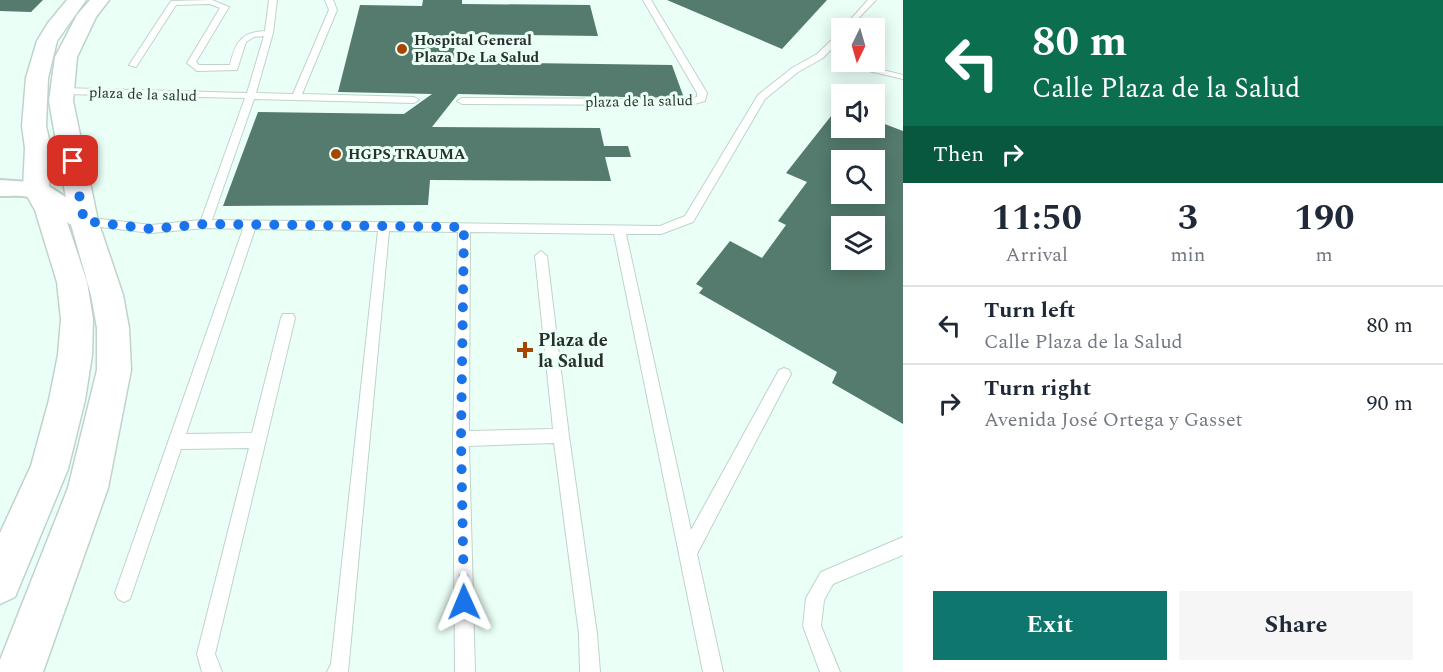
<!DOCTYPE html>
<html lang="en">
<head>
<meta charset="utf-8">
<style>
  :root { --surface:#fff; --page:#f6f6f7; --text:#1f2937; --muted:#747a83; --line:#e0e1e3; --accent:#0f766e }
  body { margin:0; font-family:Spectral,serif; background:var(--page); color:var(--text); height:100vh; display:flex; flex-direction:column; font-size:22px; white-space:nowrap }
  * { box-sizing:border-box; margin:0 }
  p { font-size:20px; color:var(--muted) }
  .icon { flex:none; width:33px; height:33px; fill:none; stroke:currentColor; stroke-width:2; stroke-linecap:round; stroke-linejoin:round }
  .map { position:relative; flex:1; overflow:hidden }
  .panel { display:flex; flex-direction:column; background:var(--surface); width:540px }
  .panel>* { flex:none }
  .guide { background:#0b6e4f; color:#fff; overflow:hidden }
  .needle { width:39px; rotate:185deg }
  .tools { position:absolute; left:831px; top:18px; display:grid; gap:12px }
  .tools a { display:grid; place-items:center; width:54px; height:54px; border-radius:0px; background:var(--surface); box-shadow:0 3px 15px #0003; font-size:30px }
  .pin { position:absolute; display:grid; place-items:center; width:51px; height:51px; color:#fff; margin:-26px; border-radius:12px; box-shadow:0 3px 9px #0006 }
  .me { position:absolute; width:66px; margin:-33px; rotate:359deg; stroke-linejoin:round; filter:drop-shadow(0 0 4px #0008) }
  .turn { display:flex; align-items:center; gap:21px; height:126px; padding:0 30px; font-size:27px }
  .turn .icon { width:78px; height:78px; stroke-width:2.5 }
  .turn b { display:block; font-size:42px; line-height:51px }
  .then { display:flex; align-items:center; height:57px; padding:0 30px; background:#0003; gap:12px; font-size:22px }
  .eta { display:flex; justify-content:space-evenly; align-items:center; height:102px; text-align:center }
  .eta b { font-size:36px; font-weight:700; line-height:42px }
  .cta { display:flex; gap:12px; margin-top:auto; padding:12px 30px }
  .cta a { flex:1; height:69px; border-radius:0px; background:var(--accent); color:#fff; font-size:24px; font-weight:700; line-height:69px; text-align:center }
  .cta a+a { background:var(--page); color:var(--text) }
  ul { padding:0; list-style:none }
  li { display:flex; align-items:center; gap:18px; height:78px; padding:0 30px; border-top:2px solid var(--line) }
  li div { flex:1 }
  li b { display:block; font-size:22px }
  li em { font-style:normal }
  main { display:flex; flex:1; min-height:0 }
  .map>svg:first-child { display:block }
</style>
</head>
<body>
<main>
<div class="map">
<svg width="903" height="672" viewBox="0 0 903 672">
  <rect width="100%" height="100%" fill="#eafff6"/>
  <g fill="#547b6d" fill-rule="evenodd">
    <polygon points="0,0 43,0 31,12 0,11"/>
    <polygon points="423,0 462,0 462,4 590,5 598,36 455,34 454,62 672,65 684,98 458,94 432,127 600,128 604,146 628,146 631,157 605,157 611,181 430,180 428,205 223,206 258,112 404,114 432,94 338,92 360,5 422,6"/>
    <polygon points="667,0 827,0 782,49"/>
    <path d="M839 106 842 107V128H874V120L903 131V424L832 383 837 372 699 293 703 288 696 284 730 241 762 258 786 225 778 221 807 182 786 173ZM842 160H874V194H842ZM842 226H874V260H842Z"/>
  </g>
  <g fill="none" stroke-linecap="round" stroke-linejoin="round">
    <g stroke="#bfd3cb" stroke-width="2">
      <g id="lane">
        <path d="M212 0 229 7 196 62 199 65H230C235 43 241 32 265 31L269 0H277L273 33 256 93 293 94 329 10 325 0H333L337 10 302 94 414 97 419 100 414 103 254 99 212 220 660 226 685 216 758 95 792 68 817 54 842 30V38L823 58 798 72 765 99 693 222 661 234H626L691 530 779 370 784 368 789 370 791 374 697 554 723 672H703L614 234 470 232 469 431 553 429 535 256 541 251 547 256 569 436 597 634 600 672H580L579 634 554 443 469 446 475 672H455L453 439 458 232 389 231 348 672H327L331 664 378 231 255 229 186 434 252 433 281 318 283 314H293L295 318 215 654 222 672H202L197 654 249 448 181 449 130 599 124 602 118 599 115 593 243 229 205 228 151 233 84 225 78 221 84 217 151 225 201 220 245 98 62 94 57 91 62 88 247 93 264 36 254 37 246 42 237 70 197 71 187 63 220 8 210 4 176 5 136 67 129 65 171 1Z"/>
        <polygon points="643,0 651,0 707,93 705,101 691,105 462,104 457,101 462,98 691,99 697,97 697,93"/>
        <polygon points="868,0 876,0 849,28 842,29"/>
        <polygon points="842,59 842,62 851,62 903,75 903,79 839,64 838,62"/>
        <polygon points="903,537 903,555 833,584 824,600 821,626 840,672 820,672 803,626 806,598 821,572"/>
      </g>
    </g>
    <g stroke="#bfd3cb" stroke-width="4">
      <path id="street" d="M0 180 44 183 93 215 96 221 93 227C67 235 52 202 29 197 20 195 9 196 0 196Z"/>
    </g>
    <g stroke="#bfd3cb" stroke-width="3">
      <g id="secondary">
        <polygon points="67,0 86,0 57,41 48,78 46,126 51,148 49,189 63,210 87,282 93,319 92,355 85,400 68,469 15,597 0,604 0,533 31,466 49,400 58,355 61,319 57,282 35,210 23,189 25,148 22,126 26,78 37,41 48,23"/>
        <polygon points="90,0 109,0 96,17 77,57 73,101 98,221 123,295 129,328 131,370 108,488 43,672 0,672 0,660 68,488 97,370 97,328 91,295 70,221 49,101 55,57 77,15"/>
      </g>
    </g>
    <use href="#lane" fill="#fff" fill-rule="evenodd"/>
    <use href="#street" fill="#fff" fill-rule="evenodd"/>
    <use href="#secondary" fill="#fff" fill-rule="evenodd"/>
  </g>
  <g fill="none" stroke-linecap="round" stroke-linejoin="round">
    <polyline stroke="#1a73e8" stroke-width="10" stroke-dasharray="0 18" points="73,161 84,221 151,229 205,224 464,227 461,438 464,602"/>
  </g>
  <g fill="#a74501" stroke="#eafff6" stroke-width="2">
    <circle cx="402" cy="49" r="6"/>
    <circle cx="336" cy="154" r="6"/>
    <path d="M522 341h6v6h6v6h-6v6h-6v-6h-6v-6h6z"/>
  </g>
  <g text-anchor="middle" stroke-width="6" stroke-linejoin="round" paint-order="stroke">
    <g font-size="15" font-weight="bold" fill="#28302d" stroke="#eafff6" text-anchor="start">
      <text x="414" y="45">Hospital General<tspan x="414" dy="17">Plaza De La Salud</tspan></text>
      <text x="348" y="159">HGPS TRAUMA</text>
    </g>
    <g font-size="15" fill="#28302d" stroke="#eafff6">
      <text transform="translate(143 94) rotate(2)" y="5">plaza de la salud</text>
      <text transform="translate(639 101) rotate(-1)" y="5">plaza de la salud</text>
    </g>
    <g font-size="18" font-weight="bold" fill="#28302d" stroke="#eafff6" text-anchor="start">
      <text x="538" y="346">Plaza de<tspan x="538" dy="21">la Salud</tspan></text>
    </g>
  </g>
</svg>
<div class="tools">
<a><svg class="needle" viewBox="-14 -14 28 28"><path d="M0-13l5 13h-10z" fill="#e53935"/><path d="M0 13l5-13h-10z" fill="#747a83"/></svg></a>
<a><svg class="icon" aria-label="sound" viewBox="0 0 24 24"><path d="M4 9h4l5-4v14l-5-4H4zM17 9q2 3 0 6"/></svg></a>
<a><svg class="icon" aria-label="search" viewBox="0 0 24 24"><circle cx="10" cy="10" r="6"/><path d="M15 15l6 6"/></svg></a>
<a><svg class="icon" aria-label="layers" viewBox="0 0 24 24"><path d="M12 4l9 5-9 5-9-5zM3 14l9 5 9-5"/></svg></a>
</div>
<div class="pin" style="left:73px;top:161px;background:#d93025"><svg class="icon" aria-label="arrive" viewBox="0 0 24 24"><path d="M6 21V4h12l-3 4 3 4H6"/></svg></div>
<svg class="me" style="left:464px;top:602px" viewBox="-20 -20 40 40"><path d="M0-17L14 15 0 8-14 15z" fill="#1a73e8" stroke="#fff" stroke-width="4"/></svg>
</div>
<section class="panel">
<div class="guide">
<div class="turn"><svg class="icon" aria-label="left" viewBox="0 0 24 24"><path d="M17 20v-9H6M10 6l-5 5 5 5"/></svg><div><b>80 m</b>Calle Plaza de la Salud</div></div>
<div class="then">Then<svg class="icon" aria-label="right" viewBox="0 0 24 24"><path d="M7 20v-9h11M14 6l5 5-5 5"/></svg></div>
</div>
<div class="eta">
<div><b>11:50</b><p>Arrival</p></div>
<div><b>3</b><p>min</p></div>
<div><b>190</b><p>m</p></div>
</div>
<ul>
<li><svg class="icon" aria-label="left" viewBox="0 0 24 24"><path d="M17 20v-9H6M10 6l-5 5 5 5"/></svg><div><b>Turn left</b><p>Calle Plaza de la Salud</p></div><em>80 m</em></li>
<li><svg class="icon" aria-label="right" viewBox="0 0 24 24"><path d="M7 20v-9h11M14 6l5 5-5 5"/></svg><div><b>Turn right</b><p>Avenida José Ortega y Gasset</p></div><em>90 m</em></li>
</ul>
<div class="cta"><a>Exit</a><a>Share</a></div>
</section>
</main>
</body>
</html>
